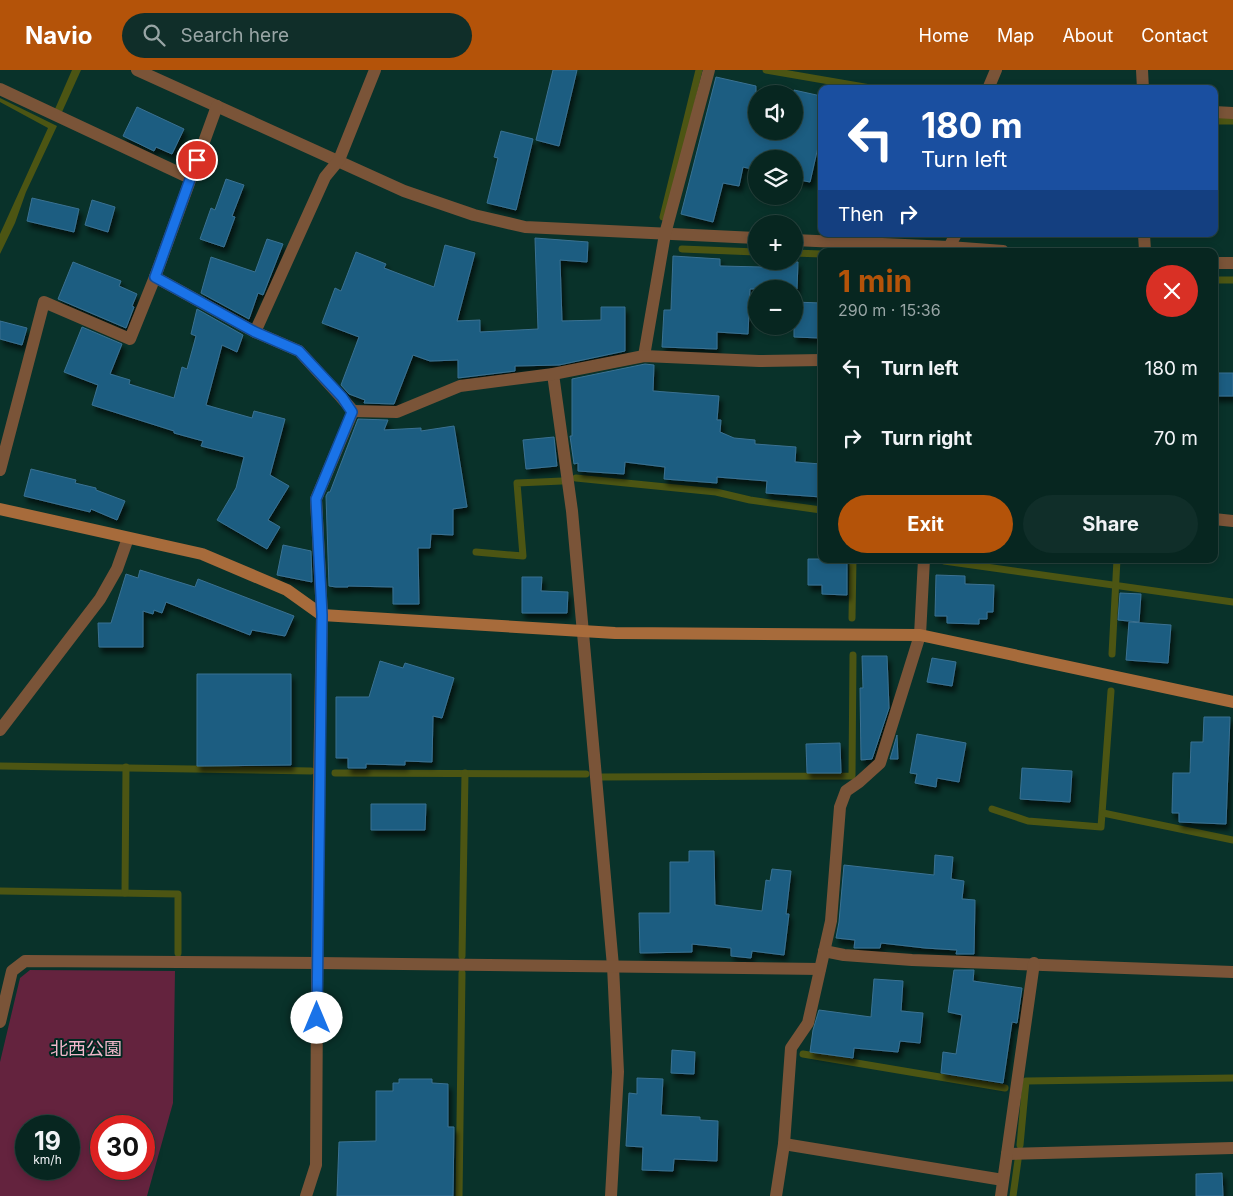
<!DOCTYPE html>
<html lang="en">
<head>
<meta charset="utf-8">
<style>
  :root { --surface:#072620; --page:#102e29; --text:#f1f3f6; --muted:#98a5a5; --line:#28433e; --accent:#b45309 }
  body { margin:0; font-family:Inter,"Noto Sans JP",sans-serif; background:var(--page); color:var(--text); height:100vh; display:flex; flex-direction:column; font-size:19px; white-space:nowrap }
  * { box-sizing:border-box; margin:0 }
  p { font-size:16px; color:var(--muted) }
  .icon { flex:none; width:28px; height:28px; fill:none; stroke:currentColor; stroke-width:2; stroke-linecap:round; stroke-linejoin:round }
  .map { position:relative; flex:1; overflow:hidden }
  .side { position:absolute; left:818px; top:178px; width:400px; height:315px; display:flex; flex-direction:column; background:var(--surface); border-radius:10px; box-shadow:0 2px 8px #0003,0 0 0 1px var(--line) }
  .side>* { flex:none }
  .top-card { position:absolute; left:818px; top:15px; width:400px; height:152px; border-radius:10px; box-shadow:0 2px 8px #0003,0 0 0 1px var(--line); background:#1a4fa0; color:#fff; overflow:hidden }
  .buttons { position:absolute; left:748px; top:15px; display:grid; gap:10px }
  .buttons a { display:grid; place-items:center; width:55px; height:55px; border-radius:50%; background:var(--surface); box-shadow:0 2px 8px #0003,0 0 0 1px var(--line); font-size:25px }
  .speed { position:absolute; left:15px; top:1045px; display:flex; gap:10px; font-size:25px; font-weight:700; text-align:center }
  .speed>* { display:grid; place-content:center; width:65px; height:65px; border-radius:50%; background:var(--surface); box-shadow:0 2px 8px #0003,0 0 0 1px var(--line); line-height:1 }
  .speed small { font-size:12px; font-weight:400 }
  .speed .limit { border:8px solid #d22; background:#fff; color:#111 }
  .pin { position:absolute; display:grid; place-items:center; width:42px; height:42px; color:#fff; margin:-21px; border:2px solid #fff; border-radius:50%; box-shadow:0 1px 5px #0007 }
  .me { position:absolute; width:55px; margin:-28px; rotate:0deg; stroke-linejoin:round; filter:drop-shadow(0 0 4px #0008) }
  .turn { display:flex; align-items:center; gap:18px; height:105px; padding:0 20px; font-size:22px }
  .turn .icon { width:65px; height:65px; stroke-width:2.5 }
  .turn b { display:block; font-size:35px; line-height:42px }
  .then { display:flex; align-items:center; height:48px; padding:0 20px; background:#0003; gap:10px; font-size:19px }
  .round { display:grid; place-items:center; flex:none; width:52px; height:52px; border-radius:26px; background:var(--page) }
  .overview { display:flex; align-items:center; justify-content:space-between; height:85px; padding:0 20px }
  h1 { font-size:30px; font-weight:700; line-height:38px; color:var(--accent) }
  .primary-button { display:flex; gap:10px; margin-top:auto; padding:10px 20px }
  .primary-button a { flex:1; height:58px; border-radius:30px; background:var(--accent); color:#fff; font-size:20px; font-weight:700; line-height:58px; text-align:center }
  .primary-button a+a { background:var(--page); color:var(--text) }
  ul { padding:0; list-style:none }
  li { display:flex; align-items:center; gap:15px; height:70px; padding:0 20px }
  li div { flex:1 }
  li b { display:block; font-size:19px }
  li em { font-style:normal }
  header { display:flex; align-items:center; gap:30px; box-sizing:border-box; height:70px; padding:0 25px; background:var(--accent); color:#fff }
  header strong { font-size:24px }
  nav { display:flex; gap:28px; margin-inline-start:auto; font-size:18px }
  .search { width:350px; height:45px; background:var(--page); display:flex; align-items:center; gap:12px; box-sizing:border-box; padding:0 18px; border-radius:28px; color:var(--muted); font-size:19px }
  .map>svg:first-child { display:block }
</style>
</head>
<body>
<header>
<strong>Navio</strong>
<div class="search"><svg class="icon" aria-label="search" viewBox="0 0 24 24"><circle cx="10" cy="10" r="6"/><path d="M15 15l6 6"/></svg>Search here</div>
<nav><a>Home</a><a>Map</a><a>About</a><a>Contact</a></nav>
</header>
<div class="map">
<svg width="1233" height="1126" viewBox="0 0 1233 1126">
  <defs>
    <filter id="shadow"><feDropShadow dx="3" dy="5.5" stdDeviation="2.5" flood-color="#0009"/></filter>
  </defs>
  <rect width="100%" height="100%" fill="#09322a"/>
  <path fill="#64233e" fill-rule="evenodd" d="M30 900 175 901 173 1033 147 1126H0V992L20 908ZM26 1056H69V1099H26ZM144 1056V1099H101V1056Z"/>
  <g fill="#4c5513">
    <polygon points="72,0 81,0 62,42 55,39"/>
    <polygon points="0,28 57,56 26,122 15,153 0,184 0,164 48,58 0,32"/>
  </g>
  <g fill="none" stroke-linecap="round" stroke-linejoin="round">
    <g stroke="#4c5513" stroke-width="7">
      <polyline points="766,0 876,19"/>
      <polyline points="1214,51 1233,51"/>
      <polyline points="663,147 699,0"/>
      <polyline points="682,179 756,182"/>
      <polyline points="794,183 821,184"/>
      <polyline points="1214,210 1233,210"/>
      <polyline points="576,408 716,422 750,430 821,440"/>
      <polyline points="476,482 523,486 517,413 562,411"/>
      <polyline points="944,491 1233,532"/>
      <polyline points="852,548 853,489"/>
      <polyline points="1112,584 1117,489"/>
      <polyline points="0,696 311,701"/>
      <polyline points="335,703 586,704"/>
      <polyline points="602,707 852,706 853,585"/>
      <polyline points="992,739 1028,751 1101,757 1111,621"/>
      <polyline points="1103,743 1233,770"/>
      <polyline points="0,821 178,824 178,883"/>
      <polyline points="125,823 126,697"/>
      <polyline points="462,886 465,703"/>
      <polyline points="803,984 1005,1018"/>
      <polyline points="1020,1075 1026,1011 1233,1008"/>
      <polyline points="459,1126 462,903"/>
      <polyline points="1013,1126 1018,1090"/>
    </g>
  </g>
  <g fill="#1a5d81" stroke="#3b7192" filter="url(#shadow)">
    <polygon points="553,0 577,0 559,76 536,70"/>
    <polygon points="716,7 756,16 756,61 794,61 794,20 821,26 821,64 810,112 794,109 794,89 756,89 756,100 743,97 739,116 723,113 713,152 681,144"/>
    <polygon points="137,37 184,59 172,84 156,77 154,81 123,66"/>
    <polygon points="501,61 533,69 516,140 487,133 498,88 494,87"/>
    <polygon points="226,109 244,115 232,146 235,147 224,177 200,169 211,138 215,140"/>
    <polygon points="32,128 79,139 74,162 27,151"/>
    <polygon points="92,130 115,137 108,162 85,155"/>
    <polygon points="535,168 588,172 587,192 560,190 562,251 601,250 601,237 625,237 625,281 559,295 515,296 515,301 458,308 458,290 430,291 413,285 394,334 364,333 365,330 349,324 341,315 359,267 322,253 335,218 341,221 356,182 386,194 384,198 434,217 445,175 475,183 457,251 480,250 480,262 538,259"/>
    <polygon points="267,169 283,174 263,225 258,223 249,249 201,223 211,187 255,202"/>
    <polygon points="673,186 720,189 720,196 762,197 762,191 798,192 797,219 750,219 748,264 717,262 717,279 662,277 664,240 671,240"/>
    <polygon points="73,192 121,211 119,216 137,224 132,236 134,237 126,258 58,229"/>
    <polygon points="794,232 821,233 821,268 794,267"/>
    <polygon points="197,239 243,265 237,282 222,275 206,335 252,348 254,341 285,349 270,405 289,416 268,450 280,457 267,479 217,450 236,418 244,387 201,376 203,371 174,363 174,361 92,335 98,315 64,302 82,257 122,274 110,304 130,310 129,314 174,328 182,297 187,299 196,266 191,264"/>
    <polygon points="0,251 27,258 22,275 0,269"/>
    <polygon points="645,294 654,295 653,321 719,326 717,350 721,350 720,362 734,368 755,370 755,374 796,377 795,392 821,394 821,427 766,423 767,411 717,407 717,413 664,409 665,397 625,392 624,404 578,401 578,393 574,394 570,366 572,366 572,309"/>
    <rect x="1214" y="303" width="19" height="23"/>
    <polygon points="358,349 388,350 384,360 421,358 421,361 454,356 467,437 453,439 453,465 431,464 430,478 418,478 419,534 393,534 393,517 348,516 348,517 336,517 329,516 326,426 328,422 330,422"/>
    <polygon points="554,367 557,396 526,399 523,370"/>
    <polygon points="31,399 76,410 75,413 96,418 96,420 125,431 117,450 91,439 90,442 24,426"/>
    <polygon points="283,475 311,481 312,512 277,505"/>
    <polygon points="808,489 847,489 847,525 822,524 822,515 808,515"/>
    <polygon points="140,500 195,517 198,509 294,546 285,566 252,560 250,565 166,532 162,543 154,540 153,544 143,541 143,577 99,577 98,553 111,553 126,504 138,508"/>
    <polygon points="936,505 965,506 965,514 994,515 993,542 987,542 987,549 979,549 979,554 947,553 947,546 935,546"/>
    <polygon points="522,507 542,507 541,521 568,522 567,543 522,543"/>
    <polygon points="1120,523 1141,524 1139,552 1118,550"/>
    <polygon points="1129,552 1171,555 1168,593 1126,590"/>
    <polygon points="862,586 887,586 889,638 872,689 861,690 860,618 863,618"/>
    <polygon points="932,588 956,592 952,616 927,612"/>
    <polygon points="380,591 403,598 405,593 454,608 442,648 433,646 432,692 405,691 405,695 366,694 366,698 348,698 348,688 336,688 336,627 369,627"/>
    <polygon points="197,604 291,604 291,695 197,696"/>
    <polygon points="1204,647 1230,647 1226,754 1179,752 1179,743 1172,743 1173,703 1190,703 1191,672 1203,672"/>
    <polygon points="917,664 966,673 959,712 937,708 936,717 915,713 917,704 910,703"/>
    <polygon points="897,665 898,689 890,689"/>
    <polygon points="840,673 841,703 807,703 806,674"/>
    <polygon points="1022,698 1072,701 1070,732 1020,729"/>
    <polygon points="371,734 426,734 425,760 371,760"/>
    <polygon points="689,781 714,781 715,835 762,841 766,810 770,811 772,799 791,801 786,844 789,844 784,885 752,881 751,888 731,886 731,878 692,874 692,882 640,883 639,843 670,843 670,792 689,792"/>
    <polygon points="935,785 953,787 951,809 964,811 962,829 975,830 974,884 956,884 957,880 925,878 881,873 880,878 854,878 855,870 836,868 839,852 844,795 934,805"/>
    <polygon points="954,900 974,900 973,911 1022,918 1017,953 1012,952 1003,1013 941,1003 943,982 956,984 962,945 948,942"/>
    <polygon points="874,909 903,911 901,941 923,943 920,973 900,971 898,982 854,978 853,988 810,982 813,960 819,940 871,947"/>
    <polygon points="672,980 695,982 694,1004 671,1003"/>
    <polygon points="637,1008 663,1009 661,1045 700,1047 700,1050 718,1051 717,1091 674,1089 673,1101 642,1100 643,1077 626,1076 629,1023 637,1024"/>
    <polygon points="399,1009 432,1009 432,1013 448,1014 448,1057 454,1057 453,1126 337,1126 339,1072 376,1071 376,1021 393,1021 393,1013 399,1013"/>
    <polygon points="1222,1103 1223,1126 1196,1126 1196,1104"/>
  </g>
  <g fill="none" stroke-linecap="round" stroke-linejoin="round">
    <g stroke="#7a5438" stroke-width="12">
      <polyline points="137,0 404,121 474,145 525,157 756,168"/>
      <polyline points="1142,0 1143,19"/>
      <polyline points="0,19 190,108"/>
      <polyline points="988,19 996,0"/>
      <polyline points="1214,42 1233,43"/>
      <polyline points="1144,164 1145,181"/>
      <polyline points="794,170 949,177 1003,181"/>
      <polyline points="947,181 956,164"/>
      <polyline points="1214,193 1233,193"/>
      <polyline points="155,207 255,262"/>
      <polyline points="644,286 665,164 709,0"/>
      <polyline points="553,304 572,441 613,896 618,1002 611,1126"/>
      <polyline points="353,341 397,342 460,316 553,304 644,286 759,291 821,290"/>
      <polyline points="0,400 44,232 130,269 155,207 217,36"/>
      <polyline points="1214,449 1233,451"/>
      <polyline points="0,660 100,529 117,499 128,468"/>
      <polyline points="824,881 844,885 912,890 1233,902"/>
      <polyline points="0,952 12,901 25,891 317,893 820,899"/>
      <polyline points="784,1074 1003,1110"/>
      <polyline points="1007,1084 1233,1078"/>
      <polyline points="306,1126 316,1095 318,768 322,545 316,429 353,341 341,327 299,281 255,262 325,107 339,90 375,0"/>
      <polyline points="776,1126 784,1074 791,978 808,953 831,851 840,737 846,721 859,712 880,693 920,565 924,489"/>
      <polyline points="1001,1126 1034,893"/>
    </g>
    <polyline stroke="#a76b3b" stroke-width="12" points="0,439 202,484 287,520 322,545 615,563 920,565 1233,632"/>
  </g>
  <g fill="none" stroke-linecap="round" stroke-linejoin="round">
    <g stroke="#114b97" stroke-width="12">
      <polyline id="route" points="197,90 155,207 255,262 299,281 342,327 352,342 316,429 322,545 317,948"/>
    </g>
    <use href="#route" stroke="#1a73e8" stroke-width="9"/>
  </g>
  <g text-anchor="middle" stroke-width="4" stroke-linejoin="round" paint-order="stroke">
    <g font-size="18" fill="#f1b8cb" stroke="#002820">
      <text x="86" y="985">北西公園</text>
    </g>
  </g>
</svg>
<div class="buttons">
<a><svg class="icon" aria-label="sound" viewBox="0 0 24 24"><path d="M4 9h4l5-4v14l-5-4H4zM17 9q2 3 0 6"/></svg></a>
<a><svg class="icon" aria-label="layers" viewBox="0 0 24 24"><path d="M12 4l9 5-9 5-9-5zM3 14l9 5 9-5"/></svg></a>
<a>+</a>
<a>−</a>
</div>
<div class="speed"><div>19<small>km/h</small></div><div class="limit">30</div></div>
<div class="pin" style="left:197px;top:90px;background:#d93025"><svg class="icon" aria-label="arrive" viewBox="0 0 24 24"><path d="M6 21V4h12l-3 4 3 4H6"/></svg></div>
<svg class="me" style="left:317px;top:948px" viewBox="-20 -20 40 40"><circle r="19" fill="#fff"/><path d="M0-13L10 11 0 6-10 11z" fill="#1a73e8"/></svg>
<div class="top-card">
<div class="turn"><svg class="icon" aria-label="left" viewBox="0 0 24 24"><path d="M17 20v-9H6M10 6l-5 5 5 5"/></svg><div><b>180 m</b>Turn left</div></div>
<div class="then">Then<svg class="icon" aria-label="right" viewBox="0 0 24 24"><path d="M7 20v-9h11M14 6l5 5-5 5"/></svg></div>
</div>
<section class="side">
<div class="overview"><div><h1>1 min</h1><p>290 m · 15:36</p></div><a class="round" style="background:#d93025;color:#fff"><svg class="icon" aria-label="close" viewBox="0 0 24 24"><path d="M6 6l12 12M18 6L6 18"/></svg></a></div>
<ul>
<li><svg class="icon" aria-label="left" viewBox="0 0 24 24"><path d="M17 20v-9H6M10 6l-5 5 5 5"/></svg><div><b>Turn left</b></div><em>180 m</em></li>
<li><svg class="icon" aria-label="right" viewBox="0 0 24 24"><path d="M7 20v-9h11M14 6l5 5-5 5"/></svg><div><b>Turn right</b></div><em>70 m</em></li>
</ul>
<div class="primary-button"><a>Exit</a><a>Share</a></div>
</section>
</div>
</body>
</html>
